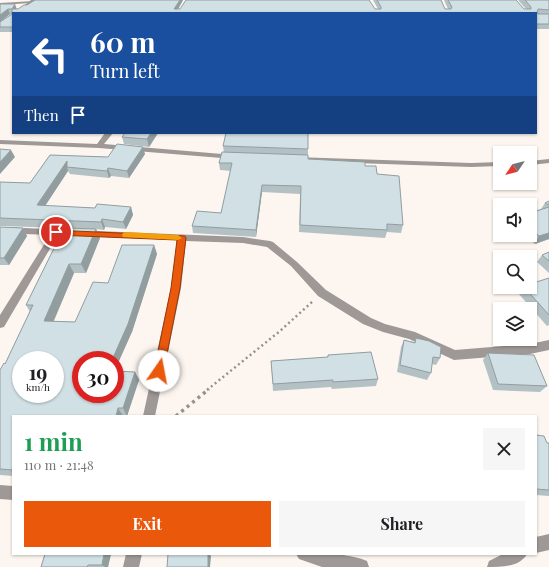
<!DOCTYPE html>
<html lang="en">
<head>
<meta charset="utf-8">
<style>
  :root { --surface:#fff; --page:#f6f6f6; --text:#202124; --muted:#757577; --accent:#ea580c }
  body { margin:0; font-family:"Playfair Display",serif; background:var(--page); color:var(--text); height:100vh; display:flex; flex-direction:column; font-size:15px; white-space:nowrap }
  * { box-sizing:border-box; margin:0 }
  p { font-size:13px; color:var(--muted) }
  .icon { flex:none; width:22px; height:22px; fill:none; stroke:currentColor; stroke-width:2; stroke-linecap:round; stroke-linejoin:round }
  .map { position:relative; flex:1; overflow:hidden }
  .side { position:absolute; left:12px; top:415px; width:525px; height:140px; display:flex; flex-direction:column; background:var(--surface); border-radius:0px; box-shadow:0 1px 3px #0004 }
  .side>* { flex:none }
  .banner { position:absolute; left:12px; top:12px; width:525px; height:122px; border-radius:0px; box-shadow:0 1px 3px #0004; background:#1a4fa0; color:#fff; overflow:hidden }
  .needle { width:26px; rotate:235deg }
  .fabs { position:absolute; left:493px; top:146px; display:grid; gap:8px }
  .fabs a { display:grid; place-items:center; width:44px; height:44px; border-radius:0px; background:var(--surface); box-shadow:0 1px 3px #0004; font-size:20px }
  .speed { position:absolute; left:12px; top:351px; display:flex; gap:8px; font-size:20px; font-weight:700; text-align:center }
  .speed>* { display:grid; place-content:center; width:52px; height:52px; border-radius:50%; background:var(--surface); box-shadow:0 1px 3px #0004; line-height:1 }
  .speed small { font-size:10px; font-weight:400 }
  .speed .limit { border:6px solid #d22; background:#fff; color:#111 }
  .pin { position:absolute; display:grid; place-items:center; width:34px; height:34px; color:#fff; margin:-17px; border:2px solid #fff; border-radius:50%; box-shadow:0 1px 4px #0007 }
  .me { position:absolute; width:44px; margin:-22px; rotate:12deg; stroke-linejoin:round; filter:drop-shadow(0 0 3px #0008) }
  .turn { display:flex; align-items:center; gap:14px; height:84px; padding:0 12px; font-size:18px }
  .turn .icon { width:52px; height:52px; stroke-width:2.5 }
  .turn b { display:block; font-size:28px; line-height:34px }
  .then { display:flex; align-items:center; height:38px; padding:0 12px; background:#0003; gap:8px; font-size:15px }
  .round { display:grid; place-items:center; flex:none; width:42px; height:42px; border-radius:0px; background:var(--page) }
  .overview { display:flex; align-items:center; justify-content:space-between; height:68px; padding:0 12px }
  h1 { font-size:24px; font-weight:700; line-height:30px; color:#1e9e55 }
  .primary-button { display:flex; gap:8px; margin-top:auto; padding:8px 12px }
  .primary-button a { flex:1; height:46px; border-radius:0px; background:var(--accent); color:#fff; font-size:16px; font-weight:700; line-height:46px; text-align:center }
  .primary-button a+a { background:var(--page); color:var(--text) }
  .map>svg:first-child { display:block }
</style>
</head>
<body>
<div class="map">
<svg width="549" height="567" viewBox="0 0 549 567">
  <rect width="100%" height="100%" fill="#fdf6f0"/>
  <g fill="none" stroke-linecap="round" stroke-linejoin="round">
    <polyline stroke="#97918c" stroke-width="2.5" stroke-dasharray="2 3" stroke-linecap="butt" points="207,390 280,331 312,302"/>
    <polyline stroke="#97918c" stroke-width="3.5" stroke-dasharray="3 4" stroke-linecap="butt" points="176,416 209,389"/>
    <g fill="#9e9996" fill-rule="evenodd">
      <polygon points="33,1 31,3 0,5 0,3"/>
      <polygon points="105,133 113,133 104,144 234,155 238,157 234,159 99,148 0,144 0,140 97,144"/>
      <polygon points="295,157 471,163 500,162 500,166 471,167 298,161 294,159"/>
      <polygon points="549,159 549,163 530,165 530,161"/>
      <polygon points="0,227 243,237 270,241 273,242 297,262 326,290 371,318 385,324 415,332 455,350 530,344 549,340 549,350 530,354 454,360 409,339 383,332 363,324 318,296 291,266 267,247 243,243 186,241 181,288 155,416 143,416 171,288 177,240 58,235 4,327 0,328 0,315 50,235 0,233"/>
      <polygon points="0,485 13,486 13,500 0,499"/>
      <polygon points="549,534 549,550 536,553 536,537"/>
      <polygon points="126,554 142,554 139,567 123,567"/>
      <path d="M296 554C319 554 345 552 367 561L369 567H322L299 559Z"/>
      <path d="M503 554H527C520 567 501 567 487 567L489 561Z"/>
    </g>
    <polygon fill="#9e9996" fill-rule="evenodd" points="31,0 36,0 20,13 15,13"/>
  </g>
  <g fill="#b3c1c4" fill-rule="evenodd">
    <path d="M183 0 178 9H378L373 0H441L445 9H448L444 0H516L524 9H526L518 0H549V29H536V13H13V32H0V4L17 9ZM10 14H12L1 21Z"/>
    <polygon points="125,133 158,133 149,147 124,144 122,137"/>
    <polygon points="223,146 308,149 308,159 365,166 377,174 403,225 401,233 387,232 385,238 299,232 300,194 262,192 256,237 193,233 192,226 221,213 231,171 220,170 219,163 224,153"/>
    <polygon points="145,154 129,178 111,176 109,178 70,174 68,171 45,206 95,208 131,207 133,215 126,229 105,227 104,230 96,229 100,238 86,273 74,273 53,321 75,322 108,283 154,245 157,254 132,332 81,394 135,372 139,380 127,416 13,416 13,476 0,475 0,370 5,364 30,312 26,305 64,228 0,226 0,182 30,183 50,155 108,157"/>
    <polygon points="549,201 549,239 535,244 525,235 530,235 530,213 541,209 545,203"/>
    <polygon points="0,227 23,228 27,236 9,265 0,265"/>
    <polygon points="549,252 549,273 537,262 542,255"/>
    <polygon points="549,278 549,325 547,326 518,293 522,287 530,287"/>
    <polygon points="416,338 440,358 436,365 432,364 431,373 427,380 397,372 401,347 404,340 414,342"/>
    <polygon points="488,353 547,386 540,392 493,390 483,360"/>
    <polygon points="328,355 378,379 376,386 332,389 331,387 273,391 271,361 328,357"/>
    <polygon points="536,435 547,443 549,443 549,496 536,495"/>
    <polygon points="45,554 111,554 108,567 41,567"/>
  </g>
  <g fill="#929da0">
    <polygon points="180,0 183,0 176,13 174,9"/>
    <polygon points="15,4 17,10 12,9"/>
    <polygon points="8,9 10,14 0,22 0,15"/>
    <polygon points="151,133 158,133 149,147 147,139"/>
    <polygon points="143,147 145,154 129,178 127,171"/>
    <polygon points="11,150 15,157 0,174 0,162"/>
    <polygon points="67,161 67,167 68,171 41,212 37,205"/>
    <polygon points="108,168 111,176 109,178 107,171"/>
    <polygon points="262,185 262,192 256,237 256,230"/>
    <polygon points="131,207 133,215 126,229 123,222"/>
    <polygon points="102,219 105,227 104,230 101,222"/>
    <polygon points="23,228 27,236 9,265 4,258"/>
    <polygon points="96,229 100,238 86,273 81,264"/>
    <polygon points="549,233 549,239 535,244 539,236"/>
    <polygon points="154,245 157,254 132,332 115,370 115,360 112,360"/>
    <polygon points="69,264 74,273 50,330 44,321"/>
    <polygon points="135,372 139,380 127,416 123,408"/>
    <polygon points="118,408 123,416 116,416"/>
    <polygon points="104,554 111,554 108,567 105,567 102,565"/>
    <polygon points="208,554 209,554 211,556 210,567 208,567"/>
  </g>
  <g fill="#d0e0e4" stroke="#929da0" fill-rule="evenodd">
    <polygon points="35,0 180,0 174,9 180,9 186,0 369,0 375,9 381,9 381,7 377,0 441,0 445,9 451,9 452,7 448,0 516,0 524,9 531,9 531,7 525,0 549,0 549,10 538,9 537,13 538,14 549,14 549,24 536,24 536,13 13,13 13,27 0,27 0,22 12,14 12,9 18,9 24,5 27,5"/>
    <polygon points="0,4 15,4 12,9 8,9 0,15"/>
    <polygon points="125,133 151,133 147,139 122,137"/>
    <polygon points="226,133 308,133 308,149 223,146"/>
    <polygon points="117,144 143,147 127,171 108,168 107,171 67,167 67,161 37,205 95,208 97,204 131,207 123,222 102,219 101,222 0,218 0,182 30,183 50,155 108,157"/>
    <polygon points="0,149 11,150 0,162"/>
    <polygon points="222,152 308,155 308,159 365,162 365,166 376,166 377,174 399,176 403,225 387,224 387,230 300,225 301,186 262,185 256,230 192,226 197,211 221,213 232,163 219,163"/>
    <polygon points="549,201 549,205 545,203"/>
    <polygon points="549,207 549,233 539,236 530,228 530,213"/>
    <polygon points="0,227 23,228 4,258 0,258"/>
    <path d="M64 228 96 229 81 264H69L44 321 75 322 93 282 108 283 122 245H154L128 324 112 360H81V394H115V371L135 372 123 408H118L116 416H13V470L0 469V370L4 363 5 364 33 305H26ZM21 360H55V394H21Z"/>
    <polygon points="549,252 549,261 542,255"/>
    <polygon points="549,278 549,315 524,287 530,287 530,284"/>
    <polygon points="416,338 429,341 441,347 440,358 433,357 431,373 400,365 404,340 415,343"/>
    <polygon points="371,352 378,379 333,382 333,380 273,384 271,361 328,357 328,355"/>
    <polygon points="488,353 534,355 547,386 498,384"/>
    <polygon points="536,435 544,436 547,443 549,443 549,490 536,489"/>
    <polygon points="45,554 104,554 102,565 88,565 87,567 41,567"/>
    <polygon points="168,554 208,554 208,567 167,567"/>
  </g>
  <polygon fill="#ea580c" stroke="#983908" points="53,230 185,236 186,238 180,288 163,374 159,375 155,374 154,371 171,288 177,240 56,235 53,234"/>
  <polygon fill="#f59e0b" points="126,232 178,235 182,238 178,240 123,237 122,235 123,233"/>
</svg>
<div class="fabs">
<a><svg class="needle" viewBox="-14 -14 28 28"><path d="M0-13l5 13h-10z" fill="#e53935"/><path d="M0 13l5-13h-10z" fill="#757577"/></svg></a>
<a><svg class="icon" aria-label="sound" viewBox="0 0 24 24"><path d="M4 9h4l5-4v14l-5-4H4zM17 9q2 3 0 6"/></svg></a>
<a><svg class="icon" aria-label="search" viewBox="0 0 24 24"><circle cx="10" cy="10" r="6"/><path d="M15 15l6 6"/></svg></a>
<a><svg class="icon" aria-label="layers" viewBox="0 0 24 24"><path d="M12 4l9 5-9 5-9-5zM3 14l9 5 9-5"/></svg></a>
</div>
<div class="speed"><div>19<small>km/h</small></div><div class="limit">30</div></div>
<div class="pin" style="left:56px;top:232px;background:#d93025"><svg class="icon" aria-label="arrive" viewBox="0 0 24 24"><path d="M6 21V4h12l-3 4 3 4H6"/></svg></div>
<svg class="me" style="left:159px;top:371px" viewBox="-20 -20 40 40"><circle r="19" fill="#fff"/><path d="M0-13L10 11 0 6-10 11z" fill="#ea580c"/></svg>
<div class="banner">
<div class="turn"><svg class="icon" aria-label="left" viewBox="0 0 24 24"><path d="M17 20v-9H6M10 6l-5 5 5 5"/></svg><div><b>60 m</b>Turn left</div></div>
<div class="then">Then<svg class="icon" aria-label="arrive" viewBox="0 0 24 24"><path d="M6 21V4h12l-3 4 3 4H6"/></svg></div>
</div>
<section class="side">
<div class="overview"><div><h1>1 min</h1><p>110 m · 21:48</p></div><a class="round"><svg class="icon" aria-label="close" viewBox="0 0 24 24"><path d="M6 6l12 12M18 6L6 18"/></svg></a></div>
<div class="primary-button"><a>Exit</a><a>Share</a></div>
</section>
</div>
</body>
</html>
